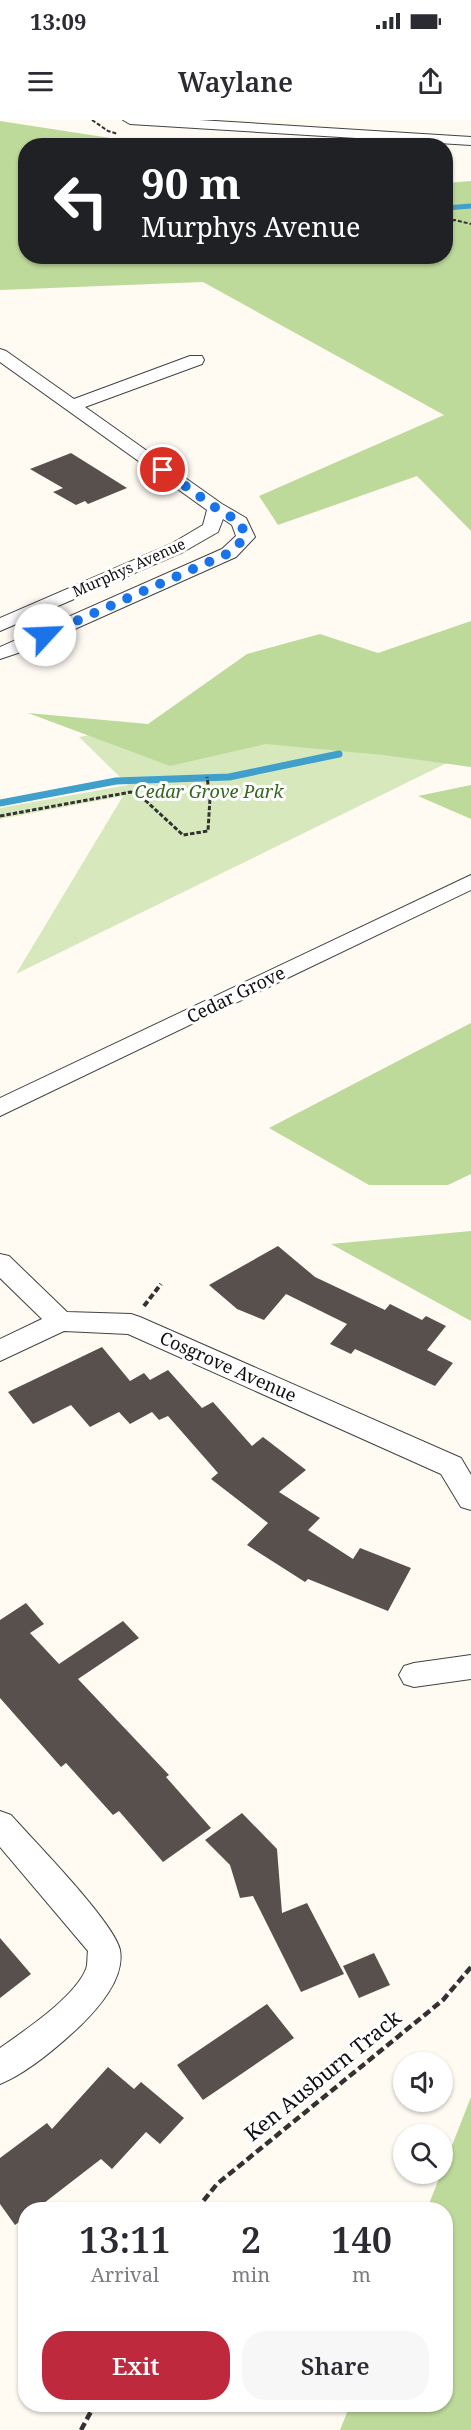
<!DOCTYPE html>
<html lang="en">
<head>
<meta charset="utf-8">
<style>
  :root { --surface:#fff; --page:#f7f7f7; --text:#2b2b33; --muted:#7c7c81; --accent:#be293d }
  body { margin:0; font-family:"Noto Serif",serif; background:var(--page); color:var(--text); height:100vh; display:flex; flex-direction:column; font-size:22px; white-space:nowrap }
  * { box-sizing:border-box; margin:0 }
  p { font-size:20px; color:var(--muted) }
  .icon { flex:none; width:33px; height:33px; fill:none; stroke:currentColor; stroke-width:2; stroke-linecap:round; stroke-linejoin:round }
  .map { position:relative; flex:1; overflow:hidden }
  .drawer { position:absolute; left:18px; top:2082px; width:435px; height:210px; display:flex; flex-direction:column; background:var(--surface); border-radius:24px; box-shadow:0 2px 4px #0004 }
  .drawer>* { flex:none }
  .hud { position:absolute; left:18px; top:18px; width:435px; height:126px; border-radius:24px; box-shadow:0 2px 4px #0004; background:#202124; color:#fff; overflow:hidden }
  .controls { position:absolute; left:393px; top:1932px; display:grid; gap:12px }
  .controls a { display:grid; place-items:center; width:60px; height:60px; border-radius:50%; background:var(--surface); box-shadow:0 2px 4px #0004; font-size:30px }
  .pin { position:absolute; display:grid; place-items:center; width:51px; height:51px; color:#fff; margin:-26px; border:3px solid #fff; border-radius:50%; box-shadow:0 2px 6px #0007 }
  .me { position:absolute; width:66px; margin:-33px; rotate:65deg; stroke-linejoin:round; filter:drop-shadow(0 0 4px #0008) }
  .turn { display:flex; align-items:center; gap:21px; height:126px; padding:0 24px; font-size:27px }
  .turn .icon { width:78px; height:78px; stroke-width:2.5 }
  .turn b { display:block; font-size:42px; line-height:51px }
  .eta { display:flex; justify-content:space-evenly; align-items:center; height:102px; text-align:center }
  .eta b { font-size:36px; font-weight:600; line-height:42px }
  .cta { display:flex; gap:12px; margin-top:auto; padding:12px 24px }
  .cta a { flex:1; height:69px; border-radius:24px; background:var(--accent); color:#fff; font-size:24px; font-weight:600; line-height:69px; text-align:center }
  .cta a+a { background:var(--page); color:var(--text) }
  .status { display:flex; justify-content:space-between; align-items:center; height:42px; padding:0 30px; background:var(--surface); direction:ltr }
  .status svg { height:16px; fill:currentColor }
  header { display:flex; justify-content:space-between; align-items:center; height:78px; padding:0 24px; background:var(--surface); font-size:27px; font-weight:600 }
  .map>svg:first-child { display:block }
</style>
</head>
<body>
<div class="status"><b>13:09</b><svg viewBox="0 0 49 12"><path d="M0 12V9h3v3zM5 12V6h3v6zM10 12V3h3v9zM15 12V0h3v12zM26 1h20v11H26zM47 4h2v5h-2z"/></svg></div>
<header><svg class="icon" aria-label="menu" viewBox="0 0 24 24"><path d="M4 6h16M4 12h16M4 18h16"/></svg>Waylane<svg class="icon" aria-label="share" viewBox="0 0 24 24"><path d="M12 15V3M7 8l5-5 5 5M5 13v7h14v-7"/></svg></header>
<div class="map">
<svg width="471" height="2310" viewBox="0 0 471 2310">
  <rect width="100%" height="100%" fill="#fffbf3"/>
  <polygon fill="#d7e9bc" points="349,568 451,641 16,854 123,676 0,699 0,688 128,665 79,617"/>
  <g fill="#bdda9b">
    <polygon points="0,1 130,21 146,25 26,26 26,136 446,136 446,63 471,61 471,411 417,356 278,405 259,376 444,295 203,162 0,170"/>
    <polygon points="471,501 471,647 383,635 266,624 170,646 28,593 148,604 247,534 320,514 378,533"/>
    <polygon points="471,665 471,699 418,676"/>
    <polygon points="471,903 471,1054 448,1065 369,1065 269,1008"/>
    <polygon points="471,1111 471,1201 331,1124"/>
    <polygon points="471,1977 471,2310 340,2310 350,2285 446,2284 446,2090 427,2089"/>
  </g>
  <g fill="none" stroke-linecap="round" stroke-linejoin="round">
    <polyline stroke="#40a0cb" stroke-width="5" points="446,88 471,86"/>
    <polyline stroke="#40a0cb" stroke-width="7" points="0,683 116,661 229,657 339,634"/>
  </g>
  <g fill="#58504c">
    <polygon points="71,333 127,368 88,384 85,381 76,385 53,372 63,368 30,349"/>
    <polygon points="278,1126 315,1157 385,1190 390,1184 422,1200 426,1196 446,1206 427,1230 453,1243 435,1266 355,1229 351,1234 330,1224 347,1204 286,1174 264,1200 237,1189 209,1165"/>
    <polygon points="102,1227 130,1261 144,1253 150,1260 168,1250 202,1288 213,1282 252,1326 263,1317 306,1350 279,1372 320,1398 308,1410 353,1439 360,1428 411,1448 388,1491 308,1459 305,1462 247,1425 268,1403 211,1359 218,1353 168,1296 159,1300 152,1292 130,1304 119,1292 90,1307 71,1285 33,1304 8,1272"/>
    <polygon points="26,1483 44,1504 30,1513 59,1544 123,1501 139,1518 78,1559 169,1655 166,1657 211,1708 163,1742 119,1691 113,1695 66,1643 61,1647 0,1578 0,1500"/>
    <polygon points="242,1693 277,1729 282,1793 307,1783 344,1854 301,1872 253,1776 240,1778 230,1745 205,1720"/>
    <polygon points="0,1818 31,1854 0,1878"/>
    <polygon points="374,1833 390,1865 359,1878 343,1846"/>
    <polygon points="267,1884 294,1918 203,1980 177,1945"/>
    <polygon points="108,1947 134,1969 141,1962 184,1998 160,2024 146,2012 112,2049 101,2039 35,2090 26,2090 26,2097 15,2105 0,2084 0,2038 47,2003 52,2009"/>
  </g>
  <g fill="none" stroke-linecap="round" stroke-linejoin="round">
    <g stroke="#434343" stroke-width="2">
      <g id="minor">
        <polygon points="123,0 199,0 471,17 471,25 130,4"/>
        <polygon points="0,229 6,231 74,279 190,236 202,236 204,240 202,244 85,287 222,384 246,398 255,417 236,437 30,529 0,539 0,527 222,429 236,416 232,405 223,399 218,412 183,432 0,511 0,498 171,424 203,405 207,390 0,242"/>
        <polygon points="471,755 471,770 0,996 0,978"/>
        <polygon points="0,1134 9,1136 67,1192 131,1194 140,1197 461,1338 471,1355 471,1390 461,1387 441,1354 128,1214 64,1211 0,1241 0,1219 42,1199 0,1158"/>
        <polygon points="471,1535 471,1559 414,1567 404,1564 399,1555 404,1546 414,1543"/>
        <path d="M0 1691 11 1695C33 1720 115 1803 120 1830 125 1858 99 1887 81 1905 60 1925 27 1953 0 1964V1928C24 1911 75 1877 86 1849 88 1844 87 1837 88 1831L0 1727Z"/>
      </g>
    </g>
    <g stroke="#323232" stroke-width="2" stroke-dasharray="4 2" stroke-linecap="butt">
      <polyline points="92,0 108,11 118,14"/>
      <polyline points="139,20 156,26"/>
      <polyline points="446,101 455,100 471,104"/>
    </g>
    <polyline stroke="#323232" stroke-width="3" stroke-dasharray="4.5 2" stroke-linecap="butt" points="0,696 131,672 146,681 183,715 208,711 210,678 207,657"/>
    <polyline stroke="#323232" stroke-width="4" stroke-dasharray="6 3" stroke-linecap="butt" points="144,1186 161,1164"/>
    <g stroke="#323232" stroke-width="4.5" stroke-dasharray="8 4" stroke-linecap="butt">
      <polyline points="196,2090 217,2064 443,1880 471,1847"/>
      <polyline points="81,2310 95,2284"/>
    </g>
    <use href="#minor" fill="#fff" fill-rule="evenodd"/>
  </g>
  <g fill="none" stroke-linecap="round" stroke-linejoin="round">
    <polyline stroke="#1a73e8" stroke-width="10" stroke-dasharray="0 18" points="45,515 229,433 246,417 240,402 216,388 163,350"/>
  </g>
  <g text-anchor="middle" stroke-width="6" stroke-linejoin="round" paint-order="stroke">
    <g font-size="15" fill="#101010" stroke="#fff">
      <text transform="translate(129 448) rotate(-24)" y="5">Murphys Avenue</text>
    </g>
    <g font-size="18" font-style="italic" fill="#356720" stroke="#fff">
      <text x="209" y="678">Cedar Grove Park</text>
    </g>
    <g font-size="18" fill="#101010" stroke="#fff">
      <text transform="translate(236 875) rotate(-26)" y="6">Cedar Grove</text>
      <text transform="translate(228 1247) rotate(24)" y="6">Cosgrove Avenue</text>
    </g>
    <g font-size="21" fill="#101010" stroke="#fff">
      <text transform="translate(323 1956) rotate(-39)" y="7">Ken Ausburn Track</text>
    </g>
  </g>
</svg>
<div class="controls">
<a><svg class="icon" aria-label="sound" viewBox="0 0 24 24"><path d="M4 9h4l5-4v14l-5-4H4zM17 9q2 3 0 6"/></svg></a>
<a><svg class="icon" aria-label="search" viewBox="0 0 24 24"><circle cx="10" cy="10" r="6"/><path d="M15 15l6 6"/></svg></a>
</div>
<div class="pin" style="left:163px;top:350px;background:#d93025"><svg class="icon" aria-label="arrive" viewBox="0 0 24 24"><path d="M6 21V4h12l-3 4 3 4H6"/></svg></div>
<svg class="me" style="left:45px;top:515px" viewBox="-20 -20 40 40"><circle r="19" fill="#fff"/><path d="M0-13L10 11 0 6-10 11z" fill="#1a73e8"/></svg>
<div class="hud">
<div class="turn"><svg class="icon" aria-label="left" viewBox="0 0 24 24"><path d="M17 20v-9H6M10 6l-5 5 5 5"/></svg><div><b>90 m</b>Murphys Avenue</div></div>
</div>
<section class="drawer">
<div class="eta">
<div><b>13:11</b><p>Arrival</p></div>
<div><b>2</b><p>min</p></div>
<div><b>140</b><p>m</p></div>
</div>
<div class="cta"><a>Exit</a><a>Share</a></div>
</section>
</div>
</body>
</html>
